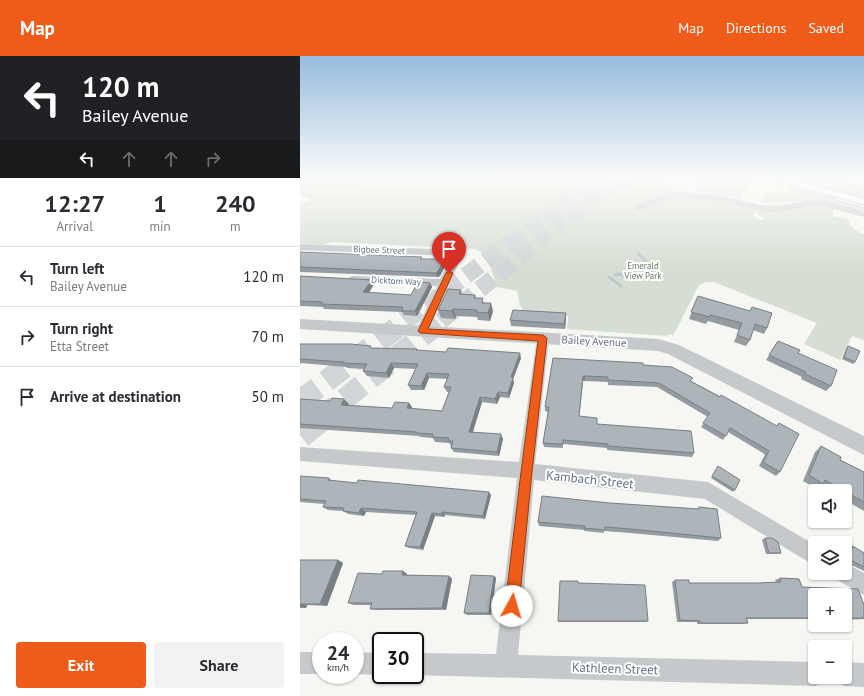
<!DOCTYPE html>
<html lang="en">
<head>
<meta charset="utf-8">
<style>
  :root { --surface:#fff; --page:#f2f2f3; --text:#2b2b33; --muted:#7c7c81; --line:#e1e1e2; --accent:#ef5c19 }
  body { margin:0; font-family:"PT Sans",sans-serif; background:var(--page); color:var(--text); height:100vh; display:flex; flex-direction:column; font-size:15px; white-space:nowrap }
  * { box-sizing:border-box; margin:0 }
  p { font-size:13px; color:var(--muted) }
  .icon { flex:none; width:22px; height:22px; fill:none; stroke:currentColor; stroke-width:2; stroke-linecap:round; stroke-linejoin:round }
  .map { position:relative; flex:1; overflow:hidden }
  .panel { display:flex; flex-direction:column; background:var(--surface); width:300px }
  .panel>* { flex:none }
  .guide { background:#202124; color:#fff; overflow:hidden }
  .controls { position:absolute; left:508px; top:428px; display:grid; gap:8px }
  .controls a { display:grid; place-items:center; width:44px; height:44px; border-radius:4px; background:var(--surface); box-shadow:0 1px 3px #0004; font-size:20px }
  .speed { position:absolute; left:12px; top:576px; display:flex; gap:8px; font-size:20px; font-weight:700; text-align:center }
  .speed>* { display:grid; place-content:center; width:52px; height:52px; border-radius:50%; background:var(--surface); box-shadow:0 1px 3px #0004; line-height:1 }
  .speed small { font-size:10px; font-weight:400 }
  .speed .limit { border:2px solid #111; border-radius:6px; background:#fff; color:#111 }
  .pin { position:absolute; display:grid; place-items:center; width:34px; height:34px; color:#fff; margin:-41px -17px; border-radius:50% 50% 50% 0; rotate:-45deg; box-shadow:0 0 4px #0007 }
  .pin .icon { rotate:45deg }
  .me { position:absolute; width:44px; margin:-22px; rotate:6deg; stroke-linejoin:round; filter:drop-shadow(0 0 3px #0008) }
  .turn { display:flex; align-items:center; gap:14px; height:84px; padding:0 16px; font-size:18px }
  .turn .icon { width:52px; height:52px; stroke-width:2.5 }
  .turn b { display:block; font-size:28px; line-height:34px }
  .lanes { display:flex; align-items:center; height:38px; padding:0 16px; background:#0003; justify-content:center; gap:20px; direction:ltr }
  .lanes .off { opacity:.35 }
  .eta { display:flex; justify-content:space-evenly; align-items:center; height:68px; text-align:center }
  .eta b { font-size:24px; font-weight:800; line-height:28px }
  .cta { display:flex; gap:8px; margin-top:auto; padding:8px 16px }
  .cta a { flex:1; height:46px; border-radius:4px; background:var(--accent); color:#fff; font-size:16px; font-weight:800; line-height:46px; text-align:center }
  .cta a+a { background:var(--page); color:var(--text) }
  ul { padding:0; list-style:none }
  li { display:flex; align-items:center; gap:12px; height:60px; padding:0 16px; border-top:1px solid var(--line) }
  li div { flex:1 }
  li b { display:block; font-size:15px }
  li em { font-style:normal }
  header { display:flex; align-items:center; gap:24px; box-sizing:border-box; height:56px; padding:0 20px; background:var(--accent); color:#fff }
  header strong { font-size:19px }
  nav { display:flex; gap:22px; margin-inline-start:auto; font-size:14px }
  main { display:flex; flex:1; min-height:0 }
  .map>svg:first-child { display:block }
</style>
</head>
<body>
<header>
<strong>Map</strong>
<nav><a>Map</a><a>Directions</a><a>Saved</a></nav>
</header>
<main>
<section class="panel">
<div class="guide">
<div class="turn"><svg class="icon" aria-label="left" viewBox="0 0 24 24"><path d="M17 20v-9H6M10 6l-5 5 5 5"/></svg><div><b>120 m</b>Bailey Avenue</div></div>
<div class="lanes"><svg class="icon" aria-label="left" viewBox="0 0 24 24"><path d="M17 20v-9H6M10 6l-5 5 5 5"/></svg><svg class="icon off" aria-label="ahead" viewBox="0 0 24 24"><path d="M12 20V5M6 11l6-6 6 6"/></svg><svg class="icon off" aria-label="ahead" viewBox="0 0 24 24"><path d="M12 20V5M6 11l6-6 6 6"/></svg><svg class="icon off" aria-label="right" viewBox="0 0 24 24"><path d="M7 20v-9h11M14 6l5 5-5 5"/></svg></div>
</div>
<div class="eta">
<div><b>12:27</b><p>Arrival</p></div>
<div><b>1</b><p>min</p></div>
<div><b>240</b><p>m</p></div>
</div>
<ul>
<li><svg class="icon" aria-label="left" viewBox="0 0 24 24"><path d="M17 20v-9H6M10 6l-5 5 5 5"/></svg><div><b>Turn left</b><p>Bailey Avenue</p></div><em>120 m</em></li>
<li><svg class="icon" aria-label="right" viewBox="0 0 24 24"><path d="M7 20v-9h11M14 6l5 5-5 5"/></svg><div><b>Turn right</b><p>Etta Street</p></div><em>70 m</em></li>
<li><svg class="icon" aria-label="arrive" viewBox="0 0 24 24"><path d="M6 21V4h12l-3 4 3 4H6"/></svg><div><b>Arrive at destination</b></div><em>50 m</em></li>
</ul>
<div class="cta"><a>Exit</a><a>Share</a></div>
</section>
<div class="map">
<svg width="564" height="640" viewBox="0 0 564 640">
  <rect width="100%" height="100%" fill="#f6f6f2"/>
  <g fill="#d6ded3">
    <path d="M0 123H35L40 126 71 125 80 123H294L302 126 330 123H450L448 126 451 127 449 134 443 136 440 143 414 136H394L399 128C389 125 377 120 367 125L366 128 386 134 388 138 456 152 453 161 460 164 465 163 456 157 457 155 517 150 534 152 535 153 533 155V160L548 163 553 173 564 178V284L552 280 540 304 504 288 517 267 414 226H406L399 229 373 280 370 278 366 280 267 273 268 260 237 259 224 256 220 249 217 235 197 231 191 213 195 202 175 193 32 186 22 189 0 187V148L12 144 0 139Z"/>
    <polygon points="490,123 536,123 564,129 564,144"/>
    <polygon points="492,131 564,152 564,156 518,146 499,145 461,147 466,136 489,138"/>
  </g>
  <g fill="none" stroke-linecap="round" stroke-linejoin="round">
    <g stroke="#bec9ce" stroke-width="3">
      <polyline points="339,198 350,210 352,220"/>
      <polyline points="315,219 320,218 327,222"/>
      <polyline points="309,221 321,230"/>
    </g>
    <g stroke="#d1d5d7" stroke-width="14" stroke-dasharray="14 7" stroke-linecap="butt">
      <polyline points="211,186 284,131"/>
      <polyline points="238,186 316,123"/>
    </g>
    <g stroke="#d1d5d7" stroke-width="17" stroke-dasharray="17 8" stroke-linecap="butt">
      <polyline points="106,265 212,185"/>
      <polyline points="141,265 239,185"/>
    </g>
    <g stroke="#d1d5d7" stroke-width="22" stroke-dasharray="22 11" stroke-linecap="butt">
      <polyline points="0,345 107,264"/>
      <polyline points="19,364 142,264"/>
    </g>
    <polyline stroke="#d1d5d7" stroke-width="27" stroke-dasharray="27 14" stroke-linecap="butt" points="0,379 20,363"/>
    <g stroke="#b7bcc1" stroke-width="2">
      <g id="secondary">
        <polygon points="469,123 487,123 564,143 564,151 471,125"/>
        <polygon points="543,123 564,124 564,130 545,125"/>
      </g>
    </g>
    <g fill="#c5c9cc" fill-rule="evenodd">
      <path d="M62 123H80C71 130 14 131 0 132V128Z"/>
      <polygon points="378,136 420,139 461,149 475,150 512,144 526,145 564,155 564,161 526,151 512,150 475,156 461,155 420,145 378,142 363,144 337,155 333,152 358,140"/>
      <polygon points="0,188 158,194 163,197 128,275 126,278 122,279 118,278 116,275 137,230 52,226 47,223 52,220 140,223 152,200 0,194"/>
      <polygon points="243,277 248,279 249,282 235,408 408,426 515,489 515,510 405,443 234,424 218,599 515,606 515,621 525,621 523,626 515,630 114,619 115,597 196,598 217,422 0,405 0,391 219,406 237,282 238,279"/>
      <polygon points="545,507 564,517 564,539 537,524 534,517 545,517"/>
      <rect x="0" y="596" width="21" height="22"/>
      <polygon points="55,596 81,597 82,619 55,618"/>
      <polygon points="545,606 564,607 564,631 545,630 537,626 535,621 545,621"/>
    </g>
    <polygon fill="#c5c9cc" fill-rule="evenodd" points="0,263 358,283 379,289 564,380 564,399 368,298 358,295 0,273"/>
    <use href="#secondary" fill="#fff" fill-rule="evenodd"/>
    <polyline stroke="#a5aab1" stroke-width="1" points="468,123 564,149"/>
  </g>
  <g fill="#959ca1">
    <polygon points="294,123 330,123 325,130 302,126"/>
    <polygon points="0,196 123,203 146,208 140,220 137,221 0,216"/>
    <polygon points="0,220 72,224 74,228 69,237 111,239 130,227 132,231 117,260 104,259 102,256 24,253 23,251 0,250"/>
    <polygon points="161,234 162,238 175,239 176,242 185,247 193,255 190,265 178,264 177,261 156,260 155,263 141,262 138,254"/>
    <polygon points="398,240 467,272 464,278 453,274 450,284 446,290 434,286 439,274 408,265 406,268 389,263"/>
    <polygon points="266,257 266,263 265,273 211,270 210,264"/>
    <polygon points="478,285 498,297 531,330 526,335 501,323 502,321 466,304"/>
    <polygon points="0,288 72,292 117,293 118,295 221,302 213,323 214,327 209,342 200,341 197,348 182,346 173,376 203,383 199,400 154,396 151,392 152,390 151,390 149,387 135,386 133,382 120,381 119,380 0,372 0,343 49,348 48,349 92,352 109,347 112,351 112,353 142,355 149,336 147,336 144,331 147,323 129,322 124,334 111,334 108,329 116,313 94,312 89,322 67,320 63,315 64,313 47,312 46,311 1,307 0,309"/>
    <polygon points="548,290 555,306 553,308 542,303 546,293"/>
    <polygon points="253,302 343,309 391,325 477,370 479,367 480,416 476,420 459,410 465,399 463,397 428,376 423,384 401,371 408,361 357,331 308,329 308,326 283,325 279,360 297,368 394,397 392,401 307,394 307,392 263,388 263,392 244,391 243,387 248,356 245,355 245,351"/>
    <polygon points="521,390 540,404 564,416 564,455 545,444 545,435 529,435 520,430 517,433 503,425 515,396"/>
    <polygon points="418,410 435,434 433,436 411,422"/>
    <polygon points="0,420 29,422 32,425 191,439 185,463 145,459 144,461 135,460 123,494 109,492 105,490 116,459 66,456 64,460 48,458 43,455 28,454 23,451 24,448 0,446"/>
    <polygon points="310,447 398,453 399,451 421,482 418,485 330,477 304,475 304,477 284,475 284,474 239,470 238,466"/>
    <polygon points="465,482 481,497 479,498 466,498 462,484"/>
    <polygon points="553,490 564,497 564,515 545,506 545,502 548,492"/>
    <polygon points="0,504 38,504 43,507 27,550 7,549 6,552 0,552"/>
    <polygon points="103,515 107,518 107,519 149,520 152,523 146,554 76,554 70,553 72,549 54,549 48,547 82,518"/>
    <polygon points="194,520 196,522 191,559 167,559 164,557"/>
    <polygon points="480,522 499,523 502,531 558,533 564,549 564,563 545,564 545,539 515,539 515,563 447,563 448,567 443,568 397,568 397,566 377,566 372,526 375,524 389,524 389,527 458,527 476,526 475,524"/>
    <polygon points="278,527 348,565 346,566 259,566 258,565"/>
  </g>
  <g fill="#797f83">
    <polygon points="326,123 330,123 325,130"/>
    <polygon points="145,203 146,208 140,220 137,221 136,217"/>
    <polygon points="72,224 74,228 66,241 63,236"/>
    <polygon points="130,227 132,231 117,260 115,255"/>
    <polygon points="191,247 193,255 190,265 188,257"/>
    <polygon points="153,253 156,260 155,263 152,255"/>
    <polygon points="266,257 266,263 265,273 264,268"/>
    <polygon points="220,297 221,302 213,323 214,327 209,342 208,337 211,321"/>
    <polygon points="91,307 94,312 89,322 86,317"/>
    <polygon points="127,317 129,322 124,334 121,330"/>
    <polygon points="283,320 285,320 285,324 283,325 279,364"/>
    <polygon points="198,336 200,341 197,348 195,343"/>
    <polygon points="180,341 182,346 171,381 169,376"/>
    <polygon points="44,343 49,348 45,354 41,349"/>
    <polygon points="109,347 112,351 110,357 107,352"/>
    <polygon points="201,378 203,383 199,400 197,396"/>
    <polygon points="189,436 191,439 185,463 183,460"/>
    <polygon points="61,452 66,456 64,460 59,457"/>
    <polygon points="142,456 145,459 144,461 141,458"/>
    <polygon points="132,457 135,460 123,494 120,491"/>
    <polygon points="38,504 43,507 27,550 20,548"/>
    <polygon points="103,515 107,518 106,521 102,519"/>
    <polygon points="149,520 152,523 146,554 142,552"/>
    <polygon points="194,520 196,522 191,559 189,557"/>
    <polygon points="0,548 7,549 6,552 0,551"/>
  </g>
  <g fill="#adb5bb" stroke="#797f83">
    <polygon points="0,196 122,201 120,203 145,203 138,215 136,217 0,211"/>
    <polygon points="0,220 72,224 63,236 111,239 118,226 130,227 115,255 102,255 103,251 21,248 22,246 0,245"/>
    <polygon points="148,233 161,234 159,238 175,239 174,242 183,242 182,247 191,247 188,257 176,256 177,254 153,253 152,255 138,254"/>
    <polygon points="398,240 450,255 452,251 472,257 467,272 455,268 450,284 437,279 442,267 410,259 409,261 391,256"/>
    <polygon points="213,254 266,257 264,268 210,264"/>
    <polygon points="478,285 500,294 498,297 537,314 531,330 505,318 506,316 469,299"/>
    <polygon points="0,288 50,288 71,290 70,292 117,293 116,294 146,296 148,292 220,297 211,321 213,322 208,337 198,336 195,343 180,341 169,376 201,378 197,396 151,392 153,385 148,385 149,382 132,381 133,378 117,377 117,376 0,368 0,343 30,345 32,342 44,343 41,349 92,352 95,346 109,347 107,352 142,355 151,331 144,331 149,318 127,317 121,330 108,329 118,308 91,307 86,317 63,315 67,308 43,307 44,306 0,303"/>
    <polygon points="548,290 560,295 555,306 544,301"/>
    <polygon points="253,302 343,307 343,309 372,311 393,322 390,325 420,341 421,339 477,370 479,367 499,378 480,416 463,406 469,395 466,393 430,372 426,380 403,367 410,357 359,327 308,324 308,321 285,320 283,320 279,360 297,362 297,368 391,375 394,397 308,390 308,388 263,384 263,388 243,387 249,351 245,351"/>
    <polygon points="521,390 541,401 540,404 564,416 564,446 525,424 523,428 509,419"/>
    <polygon points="418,410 440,424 435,434 412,420"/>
    <polygon points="0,420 29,422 28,424 57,427 58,424 189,436 183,460 142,456 141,458 132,457 120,491 105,490 117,456 61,452 59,457 43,455 44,452 23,451 26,445 0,443"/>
    <polygon points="242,440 310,447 399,453 399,451 417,453 421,482 331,473 305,471 305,474 284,472 285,470 238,466"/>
    <polygon points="465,482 472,482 478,486 481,497 469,497"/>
    <polygon points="553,490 564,497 564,511 549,503"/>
    <polygon points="0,504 38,504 20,548 0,548"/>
    <polygon points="83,515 103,515 102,519 149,520 142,552 70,553 72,547 48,547 58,517 82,518"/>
    <polygon points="171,519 194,520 189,557 164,557"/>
    <polygon points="480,522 499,523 502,531 558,533 564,549 564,562 545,562 545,539 515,539 515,562 446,562 448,567 400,567 400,565 380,564 375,524 389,524 389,527 458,527 481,526"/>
    <polygon points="260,525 278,525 278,527 345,529 348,565 258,565"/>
  </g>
  <linearGradient id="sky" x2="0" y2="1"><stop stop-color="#97bcde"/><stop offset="0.58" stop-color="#fbfbf9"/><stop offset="1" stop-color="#fbfbf9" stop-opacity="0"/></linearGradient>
  <rect width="564" height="212" fill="url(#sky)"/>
  <polygon fill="#ef5c19" stroke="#9b3c10" points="149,215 153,217 128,273 243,279 247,282 232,416 219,550 217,554 212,556 207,554 205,550 221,416 238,285 120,277 118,275 146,217"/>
  <g text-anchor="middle" stroke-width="4" stroke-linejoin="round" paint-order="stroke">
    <g font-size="9" fill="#637385" stroke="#fff">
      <text transform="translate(79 194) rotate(2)" y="3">Bigbee Street</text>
      <text transform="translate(96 225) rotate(3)" y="3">Dicktom Way</text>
    </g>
    <g font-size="9" fill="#657c62" stroke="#fff">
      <text x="343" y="213">Emerald<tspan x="343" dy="10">View Park</tspan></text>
    </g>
    <g font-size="11" fill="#637385" stroke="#fff">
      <text transform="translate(294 285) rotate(3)" y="4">Bailey Avenue</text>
    </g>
    <g font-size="13" fill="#637385" stroke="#fff">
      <text transform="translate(290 423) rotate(6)" y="5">Kambach Street</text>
      <text transform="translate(315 612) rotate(2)" y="5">Kathleen Street</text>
    </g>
  </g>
</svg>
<div class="controls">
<a><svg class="icon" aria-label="sound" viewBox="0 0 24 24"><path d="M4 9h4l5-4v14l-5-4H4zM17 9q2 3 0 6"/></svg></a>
<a><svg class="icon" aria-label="layers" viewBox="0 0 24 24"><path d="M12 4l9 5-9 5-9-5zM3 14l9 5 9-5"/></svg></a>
<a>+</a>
<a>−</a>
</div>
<div class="speed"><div>24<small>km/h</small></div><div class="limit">30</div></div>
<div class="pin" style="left:149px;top:217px;background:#d93025"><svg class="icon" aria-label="arrive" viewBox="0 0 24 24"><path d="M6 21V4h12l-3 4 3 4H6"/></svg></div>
<svg class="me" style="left:212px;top:550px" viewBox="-20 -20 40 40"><circle r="19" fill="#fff"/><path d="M0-13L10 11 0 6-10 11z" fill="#ef5c19"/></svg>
</div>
</main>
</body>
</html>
